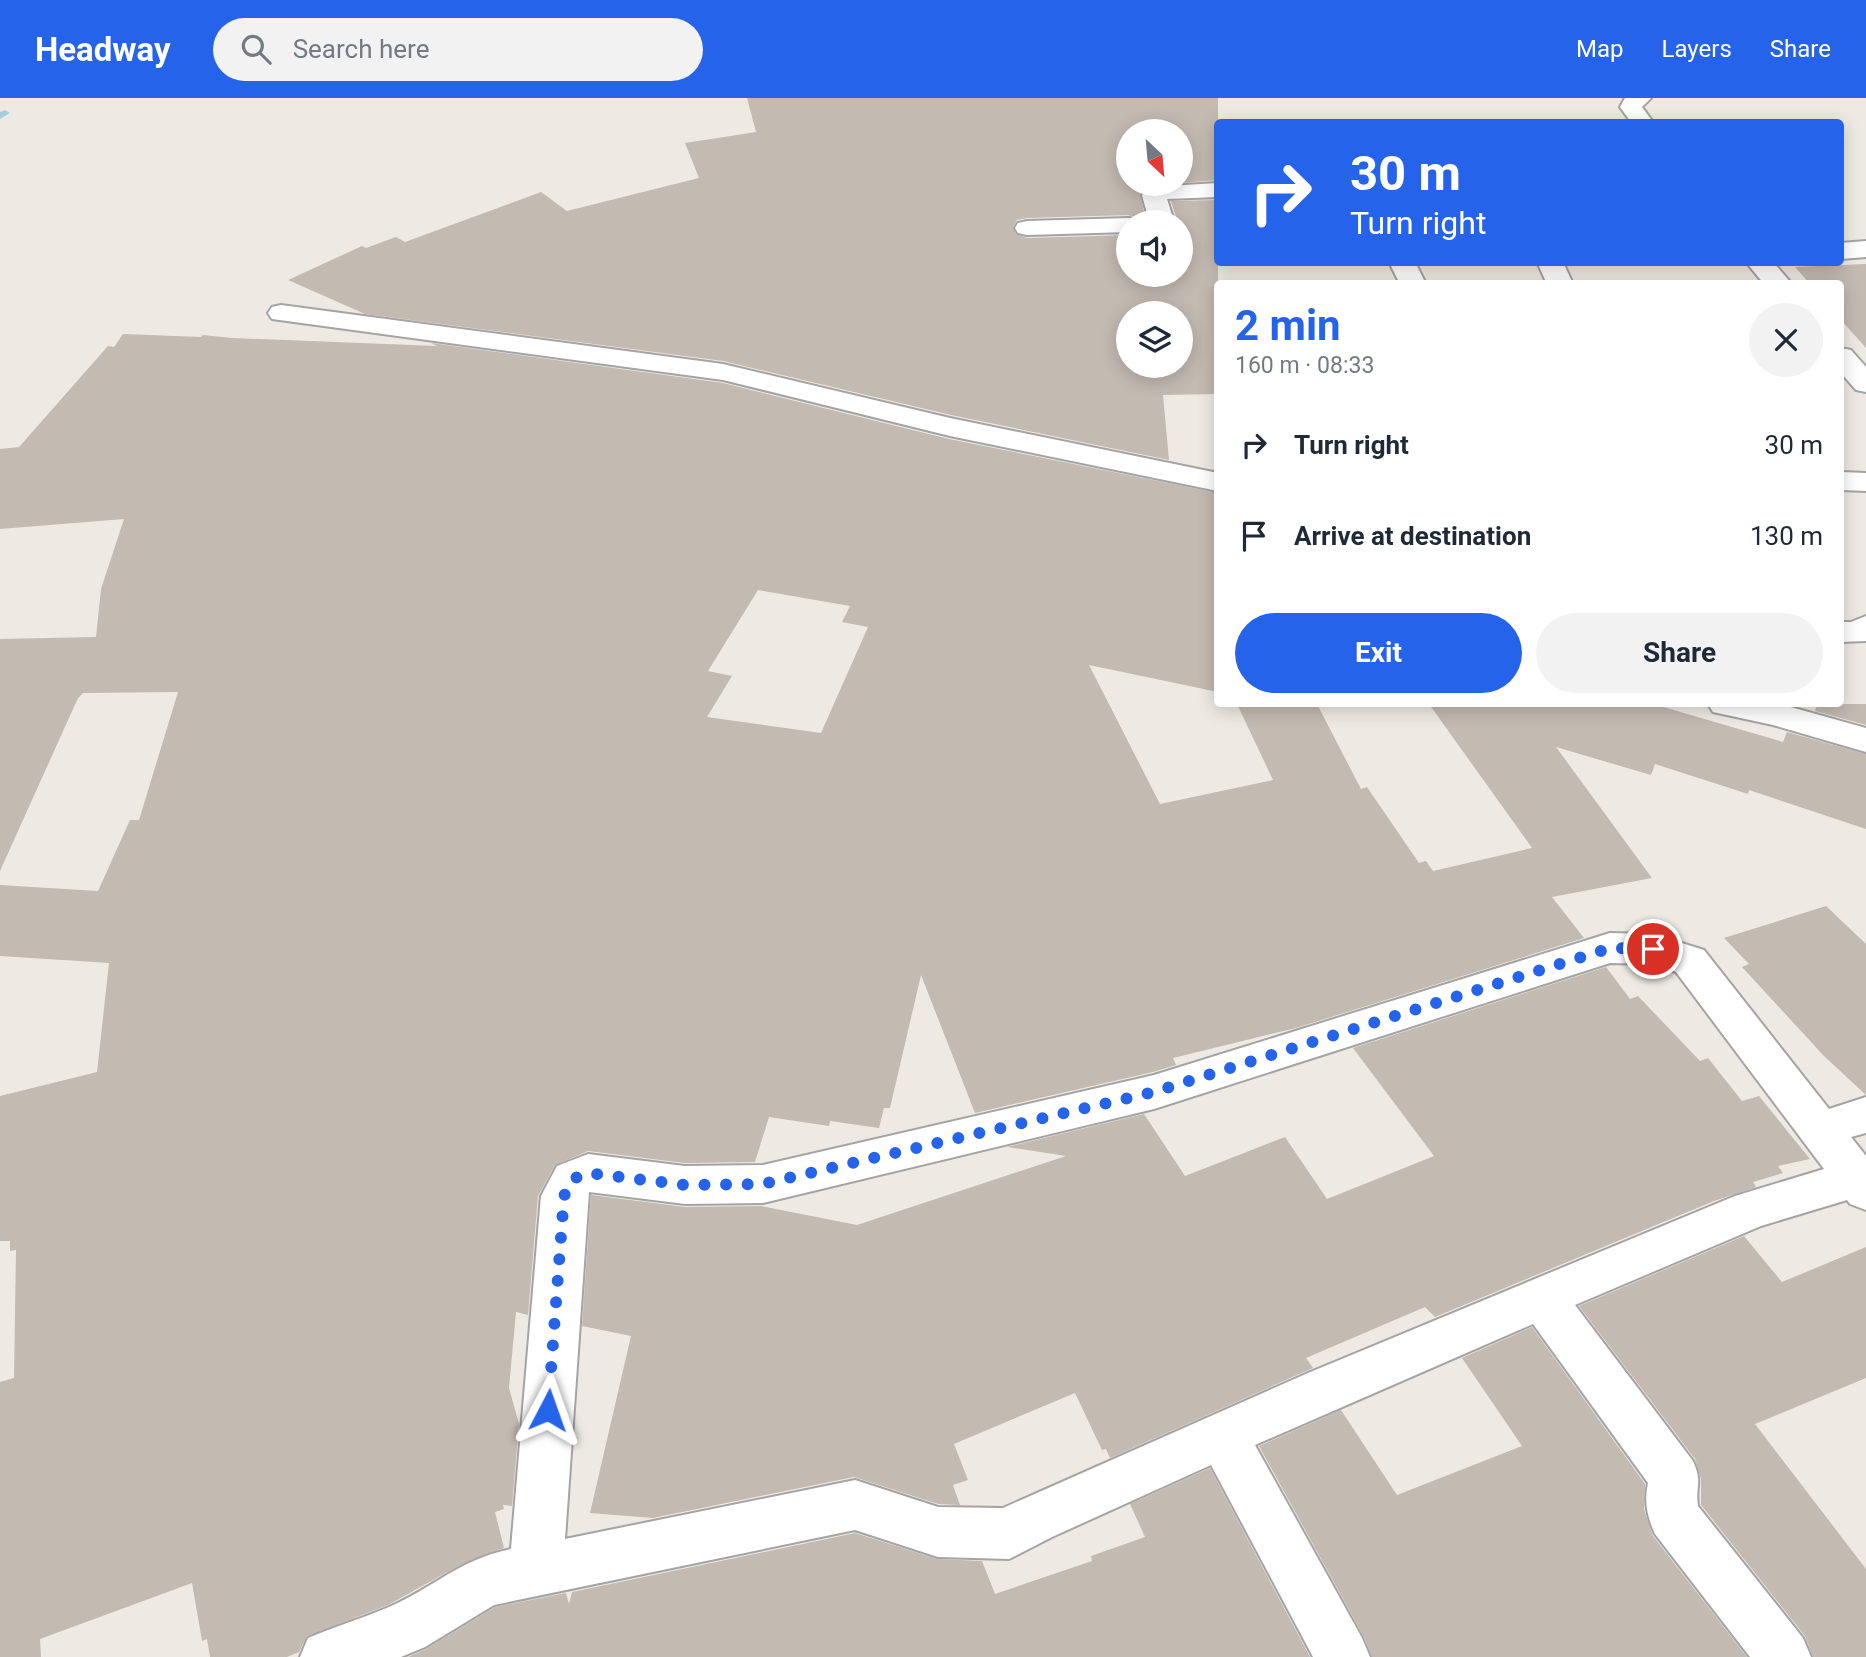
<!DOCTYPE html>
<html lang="en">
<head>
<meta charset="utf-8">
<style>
  :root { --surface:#fff; --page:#f2f2f3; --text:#1f2937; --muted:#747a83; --accent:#2563eb }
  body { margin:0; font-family:Roboto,sans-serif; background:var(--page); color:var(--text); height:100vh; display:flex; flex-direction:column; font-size:26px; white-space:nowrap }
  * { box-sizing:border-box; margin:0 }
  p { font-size:23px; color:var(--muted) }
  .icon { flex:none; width:38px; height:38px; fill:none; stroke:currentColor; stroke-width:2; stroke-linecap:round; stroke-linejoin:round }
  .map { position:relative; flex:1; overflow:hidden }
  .details { position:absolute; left:1214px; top:182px; width:630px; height:427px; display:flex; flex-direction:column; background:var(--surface); border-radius:7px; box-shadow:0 4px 18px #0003 }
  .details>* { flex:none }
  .banner { position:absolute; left:1214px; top:21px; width:630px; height:147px; border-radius:7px; box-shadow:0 4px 18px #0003; background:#2563eb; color:#fff; overflow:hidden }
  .needle { width:46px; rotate:154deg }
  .controls { position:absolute; left:1116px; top:21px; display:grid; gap:14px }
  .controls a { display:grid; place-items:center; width:77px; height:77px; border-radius:50%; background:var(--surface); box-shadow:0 4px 18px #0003; font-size:35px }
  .pin { position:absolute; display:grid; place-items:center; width:60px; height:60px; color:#fff; margin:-30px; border:4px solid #fff; border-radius:50%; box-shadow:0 2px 7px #0007 }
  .me { position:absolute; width:77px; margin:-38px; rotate:4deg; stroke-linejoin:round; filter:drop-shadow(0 0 5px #0008) }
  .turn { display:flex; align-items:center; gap:24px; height:147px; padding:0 21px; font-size:32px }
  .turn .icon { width:91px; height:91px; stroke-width:2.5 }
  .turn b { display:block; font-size:49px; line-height:60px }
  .round { display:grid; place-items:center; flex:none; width:74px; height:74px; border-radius:37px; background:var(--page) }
  .headline { display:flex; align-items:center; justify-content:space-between; height:119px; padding:0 21px }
  h1 { font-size:42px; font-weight:700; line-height:52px; color:var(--accent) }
  .primary-button { display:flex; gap:14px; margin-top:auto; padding:14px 21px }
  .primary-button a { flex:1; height:80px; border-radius:42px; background:var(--accent); color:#fff; font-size:28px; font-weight:700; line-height:80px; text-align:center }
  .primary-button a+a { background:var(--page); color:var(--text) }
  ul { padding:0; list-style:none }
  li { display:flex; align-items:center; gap:21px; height:91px; padding:0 21px }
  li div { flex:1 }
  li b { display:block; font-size:26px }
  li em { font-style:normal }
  header { display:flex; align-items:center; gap:42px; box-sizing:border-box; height:98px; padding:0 35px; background:var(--accent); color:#fff }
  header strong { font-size:33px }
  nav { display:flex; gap:38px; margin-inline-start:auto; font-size:24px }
  .search { width:490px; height:63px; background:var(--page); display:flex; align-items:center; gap:18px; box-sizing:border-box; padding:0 24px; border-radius:38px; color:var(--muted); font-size:26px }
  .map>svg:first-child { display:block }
</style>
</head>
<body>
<header>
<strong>Headway</strong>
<div class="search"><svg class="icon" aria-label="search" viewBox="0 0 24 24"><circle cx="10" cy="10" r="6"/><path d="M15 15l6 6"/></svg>Search here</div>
<nav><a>Map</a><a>Layers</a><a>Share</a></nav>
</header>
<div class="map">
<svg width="1866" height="1559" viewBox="0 0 1866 1559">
  <rect width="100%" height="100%" fill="#eeeae3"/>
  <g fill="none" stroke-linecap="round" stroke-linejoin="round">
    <polygon fill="#a3d0dc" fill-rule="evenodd" points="5,12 10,15 0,21 0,14"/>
  </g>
  <g fill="#c3bab2" fill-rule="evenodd">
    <path d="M747 0H1218V82L1181 85V33H1129V86H1161L1148 87 1140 95 1145 119 1143 124 1129 117 1027 120 1017 122 1013 129 1016 136 1027 140 1129 137V177H1181V124H1173L1176 119 1171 103 1218 102V296L1163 297 1169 362 951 317 723 263 365 216 288 182 362 148 366 150 396 139 405 144 541 94 567 113 699 80 685 45 756 34ZM1129 215H1181V268H1129Z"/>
    <polygon points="1866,166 1866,250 1841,222 1841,186 1810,186 1795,169"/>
    <path d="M123 236 201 239 203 237 232 240 437 248 431 245 723 285 949 341 1218 395V594L1089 567 1160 706 1273 682 1237 606H1317L1361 691 1367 689 1419 765 1426 763 1433 773 1532 750 1429 606H1653L1783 644 1787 634 1866 656V731L1749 692 1748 696 1655 666 1651 677 1556 649 1652 780 1552 799 1584 840 1296 930 1173 960 1176 967 1153 974 975 1015 921 877 890 1010H884L879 1030 830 1023 829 1028 769 1019 755 1064 685 1065 588 1053 555 1067 538 1098 528 1217 516 1214 509 1290 519 1326 512 1408 503 1407 504 1411 495 1414 504 1450 460 1467 388 1507 307 1538 299 1554 287 1559H210L207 1541 202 1543 192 1485 40 1541 41 1559H0V1284L14 1280 16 1152 10 1153V1143H0V998L97 974 109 865 0 858V787L98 793 130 722H139L178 594 83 595 78 600 0 773V541L96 539 101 491 124 421 0 431V351L19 349 108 248 114 249ZM758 492 850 508 842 524 868 529 821 635 707 619 732 578 708 573Z"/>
    <polygon points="1817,606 1866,606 1866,627 1815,613"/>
    <polygon points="1826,808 1866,846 1866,997 1824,958 1742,869 1749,866 1724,840"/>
    <polygon points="1606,869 1630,901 1638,898 1700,963 1708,960 1742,1003 1759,998 1810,1061 1778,1068 1783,1075 1753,1084 1756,1089 1714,1103 1435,1219 1425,1209 1306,1260 1313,1270 1110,1360 1106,1351 1102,1352 1075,1295 954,1346 968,1382 953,1387 960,1407 938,1406 854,1379 653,1420 590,1415 631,1238 582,1228 591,1097 685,1109 761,1108 857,1127 1066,1058 1007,1049 1144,1016 1185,1078 1285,1039 1327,1101 1434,1058 1353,950"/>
    <polygon points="1744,1138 1782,1184 1866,1149 1866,1280 1755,1326 1866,1471 1866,1559 1813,1559 1805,1538 1701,1407 1701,1381 1695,1361 1579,1208"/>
    <polygon points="1532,1229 1645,1386 1644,1411 1653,1438 1747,1559 1372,1559 1364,1539 1259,1348 1341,1312 1397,1397 1522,1348 1462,1260"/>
    <polygon points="1210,1370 1310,1559 408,1559 426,1551 495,1509 566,1495 569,1506 572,1494 855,1435 937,1461 982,1463 995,1496 1092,1463 1091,1458 1145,1439 1130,1406"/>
  </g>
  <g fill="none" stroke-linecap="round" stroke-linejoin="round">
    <g stroke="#a4a4a4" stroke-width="4">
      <g id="minor">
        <polygon points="1625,0 1651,0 1642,9 1653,24 1631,24 1620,9"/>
        <polygon points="1218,85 1218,99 1167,101 1173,120 1170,124 1145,124 1148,119 1142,97 1150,89"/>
        <polygon points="1129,120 1140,124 1129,124 1129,134 1027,137 1018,135 1015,130 1018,125 1027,123"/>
        <polygon points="1866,143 1866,159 1841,161 1841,145"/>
        <polygon points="1389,164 1415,164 1426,186 1400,186"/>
        <polygon points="1537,164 1563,164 1573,186 1547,186"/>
        <polygon points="1746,164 1773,164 1792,186 1764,186"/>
        <polygon points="281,207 723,266 950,320 1218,375 1218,393 950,338 723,282 272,221 268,215 272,209"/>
        <polygon points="1841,250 1851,252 1866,269 1866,294 1856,292 1841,275"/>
        <polygon points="1841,374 1866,375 1866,393 1841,392"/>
        <polygon points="1866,518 1866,543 1841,544 1841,524 1851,524"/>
        <polygon points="1708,606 1780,606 1866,630 1866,654 1773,627 1713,614"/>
        <path d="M1610 835 1653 836 1704 852 1829 1011 1866 999V1035L1851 1039 1866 1058V1112L1850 1106 1847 1102 1761 1128 1575 1207 1693 1363C1703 1386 1695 1386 1698 1408L1803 1540 1811 1559H1750L1655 1436C1647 1418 1644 1404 1648 1385L1533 1226 1255 1347 1362 1540 1370 1559H1313L1211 1367 1052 1439 1009 1461 938 1459 855 1432 494 1507 425 1549 401 1559H300L308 1540C334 1529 363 1520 389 1509 435 1489 458 1462 511 1451L541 1098 557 1068 588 1056 685 1068 763 1067 1154 977ZM1610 865 1652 866 1676 874 1824 1071 1735 1098 1308 1275 1003 1410 938 1409 855 1382 565 1441 589 1094 685 1106 763 1105 1154 1011Z"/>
      </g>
    </g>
    <use href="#minor" fill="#fff" fill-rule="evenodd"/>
  </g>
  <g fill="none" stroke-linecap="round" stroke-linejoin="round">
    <polyline stroke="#2563eb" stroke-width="12" stroke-dasharray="0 21.6" points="548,1312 564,1098 573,1081 588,1075 685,1087 763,1086 1154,994 1610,850 1653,851"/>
  </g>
</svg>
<div class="controls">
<a><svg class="needle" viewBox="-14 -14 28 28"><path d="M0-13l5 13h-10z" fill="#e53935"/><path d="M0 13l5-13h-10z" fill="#747a83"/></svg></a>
<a><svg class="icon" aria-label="sound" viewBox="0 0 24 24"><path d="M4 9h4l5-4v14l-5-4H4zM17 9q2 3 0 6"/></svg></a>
<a><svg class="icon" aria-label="layers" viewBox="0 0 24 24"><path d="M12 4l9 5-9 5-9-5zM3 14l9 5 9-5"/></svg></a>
</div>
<div class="pin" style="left:1653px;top:851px;background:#d93025"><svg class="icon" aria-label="arrive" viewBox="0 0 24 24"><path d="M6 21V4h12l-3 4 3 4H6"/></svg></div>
<svg class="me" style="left:548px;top:1312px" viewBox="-20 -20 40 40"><path d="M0-17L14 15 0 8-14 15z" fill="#2563eb" stroke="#fff" stroke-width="4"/></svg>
<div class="banner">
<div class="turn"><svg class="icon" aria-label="right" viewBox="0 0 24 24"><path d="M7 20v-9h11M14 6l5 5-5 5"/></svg><div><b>30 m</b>Turn right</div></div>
</div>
<section class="details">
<div class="headline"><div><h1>2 min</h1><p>160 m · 08:33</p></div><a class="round"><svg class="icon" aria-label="close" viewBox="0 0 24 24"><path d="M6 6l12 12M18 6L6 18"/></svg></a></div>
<ul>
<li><svg class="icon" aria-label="right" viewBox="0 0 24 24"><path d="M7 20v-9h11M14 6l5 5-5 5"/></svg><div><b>Turn right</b></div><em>30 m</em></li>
<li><svg class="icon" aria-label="arrive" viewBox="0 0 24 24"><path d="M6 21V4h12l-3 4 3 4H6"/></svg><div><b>Arrive at destination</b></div><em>130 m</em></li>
</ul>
<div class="primary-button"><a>Exit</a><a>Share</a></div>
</section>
</div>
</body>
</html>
